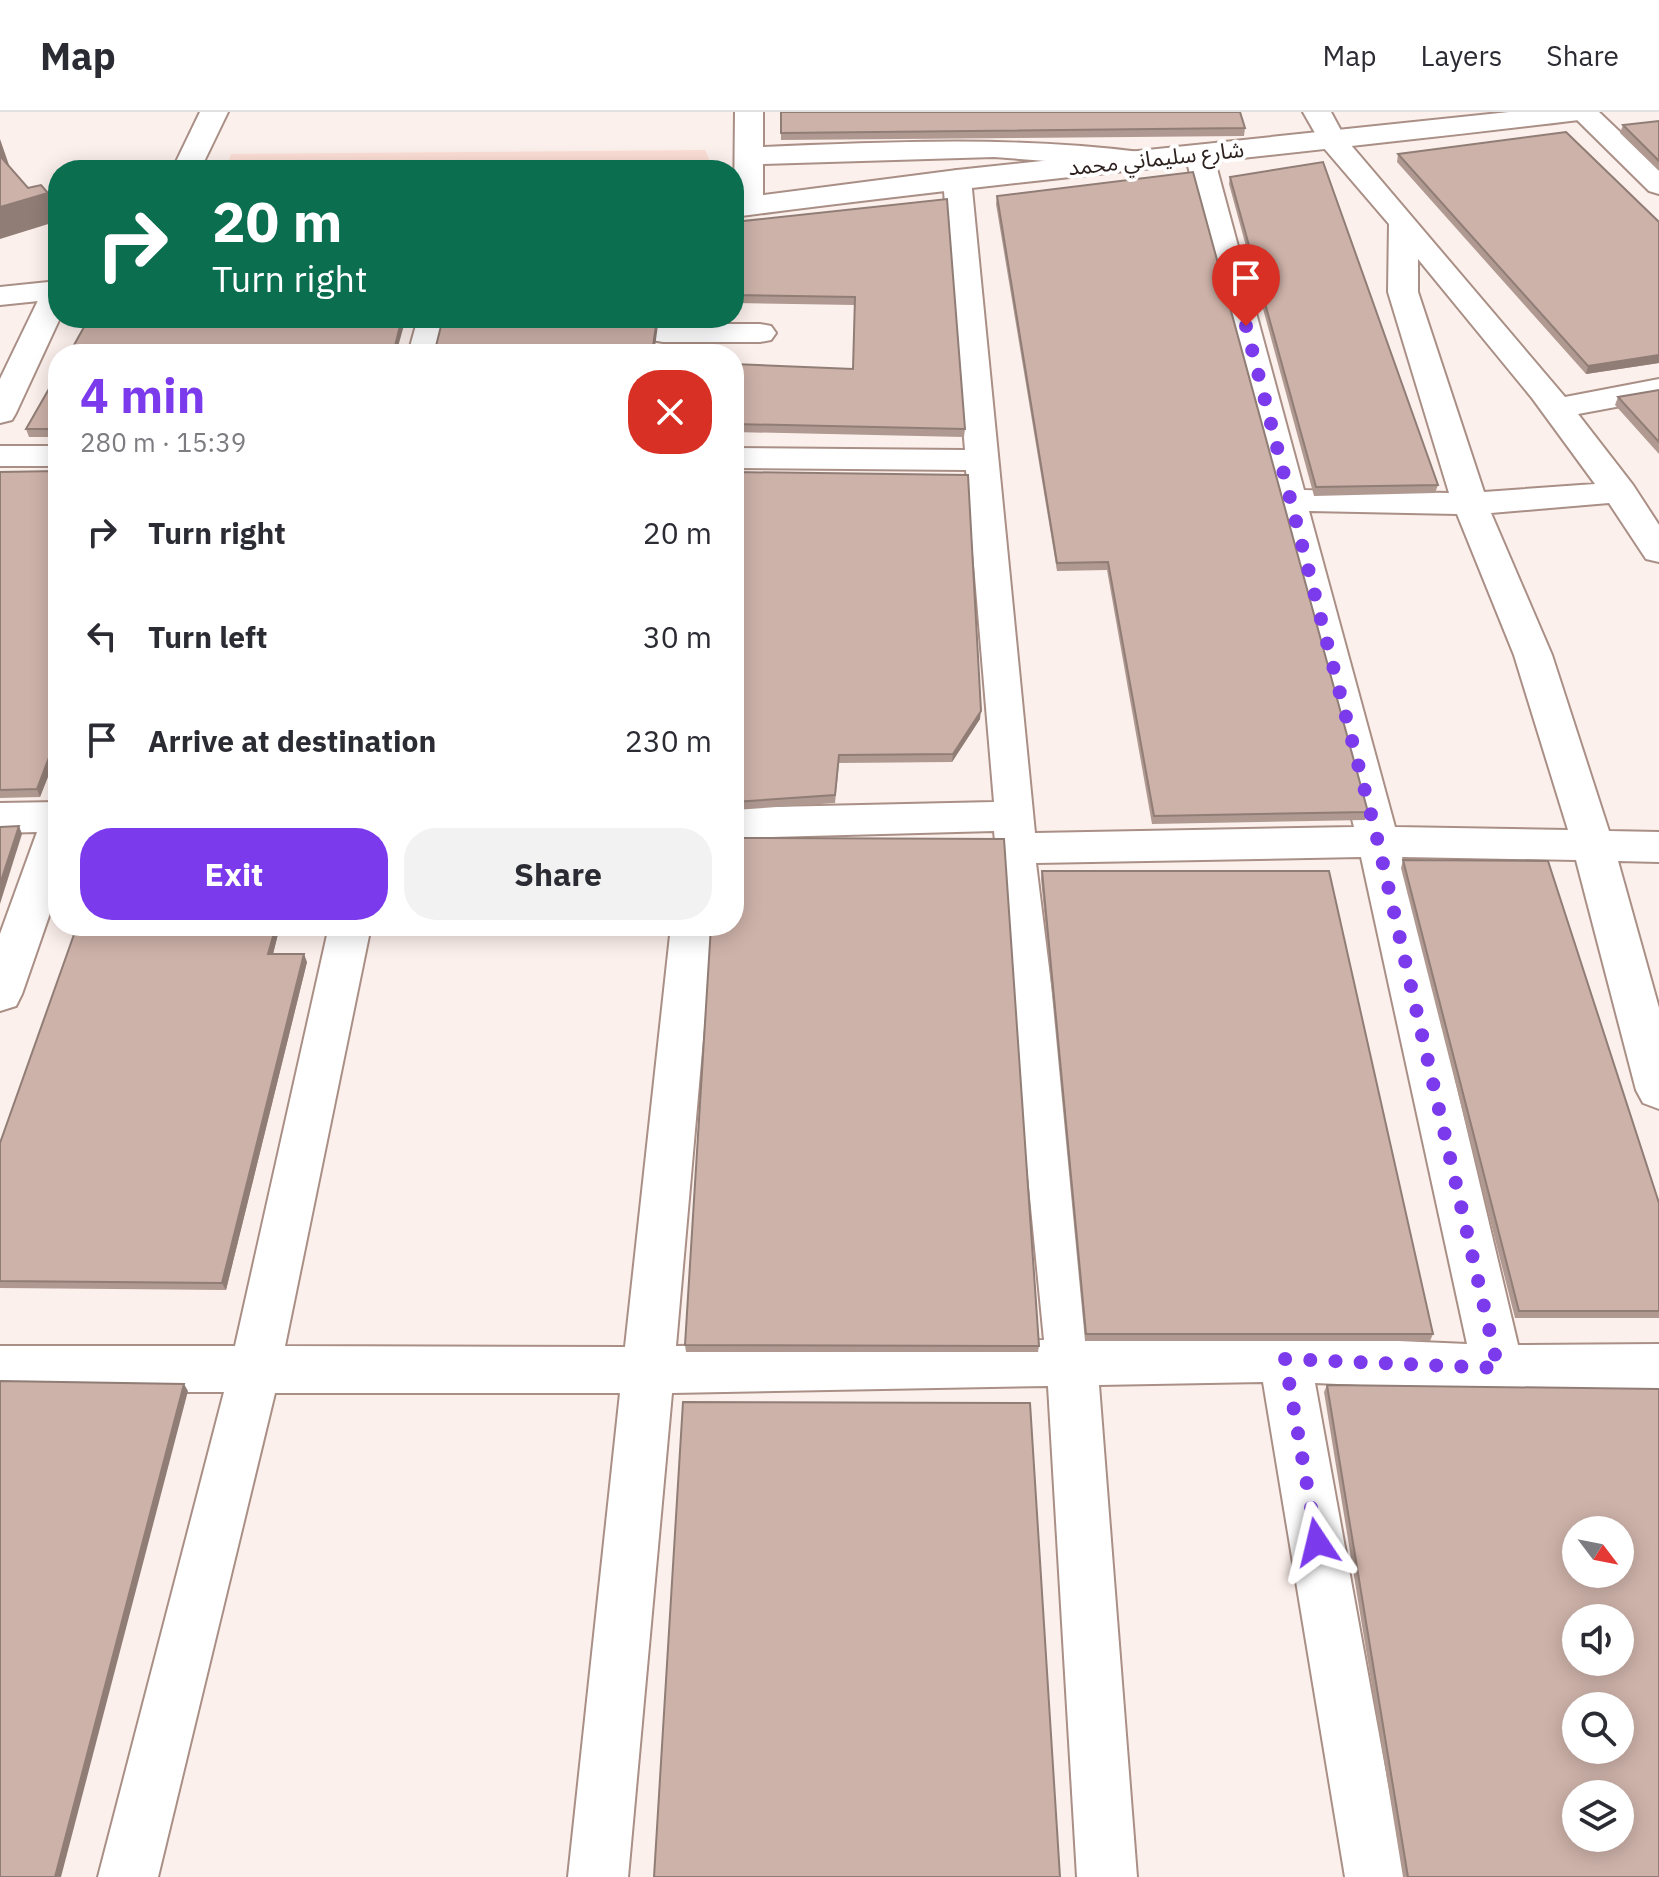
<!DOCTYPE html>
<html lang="en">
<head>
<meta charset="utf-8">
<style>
  :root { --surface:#fff; --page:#f2f2f3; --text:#2b2b33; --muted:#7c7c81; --line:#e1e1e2; --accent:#7c3aed }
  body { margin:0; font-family:"IBM Plex Sans","Noto Sans Arabic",sans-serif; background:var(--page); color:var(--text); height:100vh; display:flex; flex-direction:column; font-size:30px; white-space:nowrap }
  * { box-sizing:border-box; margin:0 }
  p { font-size:26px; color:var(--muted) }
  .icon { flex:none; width:44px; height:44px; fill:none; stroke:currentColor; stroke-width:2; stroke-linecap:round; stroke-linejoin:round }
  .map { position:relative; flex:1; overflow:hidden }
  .details { position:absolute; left:48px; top:232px; width:696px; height:592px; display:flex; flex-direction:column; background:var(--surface); border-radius:32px; box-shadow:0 4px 20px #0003 }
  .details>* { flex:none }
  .top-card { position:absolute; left:48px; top:48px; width:696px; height:168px; border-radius:32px; box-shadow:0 4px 20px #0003; background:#0b6e4f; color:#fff; overflow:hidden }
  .needle { width:52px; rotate:122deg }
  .fabs { position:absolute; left:1562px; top:1404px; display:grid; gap:16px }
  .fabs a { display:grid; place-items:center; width:72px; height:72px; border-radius:50%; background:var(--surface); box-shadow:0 4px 20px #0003; font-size:40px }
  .pin { position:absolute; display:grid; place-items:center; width:68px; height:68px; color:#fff; margin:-82px -34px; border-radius:50% 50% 50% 0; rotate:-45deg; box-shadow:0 0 8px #0007 }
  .pin .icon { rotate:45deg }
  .me { position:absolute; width:88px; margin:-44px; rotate:350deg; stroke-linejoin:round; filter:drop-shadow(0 0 6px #0008) }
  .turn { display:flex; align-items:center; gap:28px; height:168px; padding:0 32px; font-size:36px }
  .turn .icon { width:104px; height:104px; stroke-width:2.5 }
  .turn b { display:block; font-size:56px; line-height:68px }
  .round { display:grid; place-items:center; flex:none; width:84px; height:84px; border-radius:32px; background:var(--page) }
  .head { display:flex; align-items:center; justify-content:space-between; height:136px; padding:0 32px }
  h1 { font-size:48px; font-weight:700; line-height:60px; color:var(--accent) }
  .action { display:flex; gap:16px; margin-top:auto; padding:16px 32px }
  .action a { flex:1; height:92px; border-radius:32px; background:var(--accent); color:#fff; font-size:32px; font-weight:700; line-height:92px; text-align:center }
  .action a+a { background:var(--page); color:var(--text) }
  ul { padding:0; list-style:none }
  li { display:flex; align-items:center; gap:24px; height:104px; padding:0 32px }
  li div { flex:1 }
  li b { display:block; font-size:30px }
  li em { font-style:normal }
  header { display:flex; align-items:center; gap:48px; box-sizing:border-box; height:112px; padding:0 40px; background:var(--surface); border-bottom:2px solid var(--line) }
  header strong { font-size:38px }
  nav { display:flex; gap:44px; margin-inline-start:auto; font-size:28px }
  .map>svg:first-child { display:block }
</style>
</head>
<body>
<header>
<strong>Map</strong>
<nav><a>Map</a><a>Layers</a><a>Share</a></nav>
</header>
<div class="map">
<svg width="1659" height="1765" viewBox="0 0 1659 1765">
  <rect width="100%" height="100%" fill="#fcf0ec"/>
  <polygon fill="#fddfd6" points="705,38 714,58 226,58 231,42"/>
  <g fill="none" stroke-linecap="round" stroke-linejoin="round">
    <g stroke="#a98f86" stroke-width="4">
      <g id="minor">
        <polygon points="200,0 228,0 200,58 172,58"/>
        <path d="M735 0H763V35C889 30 1014 24 1140 40L1150 42 1154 48 1150 54 1140 56 994 45 763 52V94L758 100 748 103 738 100 734 95Z"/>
        <path d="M1303 0H1331L1345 26 1565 285 1659 267V287L1578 302 1633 373 1659 413V450L1646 447 1609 391 1491 401 1552 543 1609 719 1659 720V750L1618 749 1659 896V997L1643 991 1636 978 1576 748 1402 745 1518 1233 1659 1232V1278L1498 1279 1315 1271 1405 1765H1345L1263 1270 1099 1273 1137 1765H1077L1048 1274 672 1281 628 1765H568L620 1281H275L158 1765H98L224 1280H0V1234H235L329 814H371L285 1234 625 1235 671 814H713L676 1234 1044 1228 994 719 734 726V696L994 690 966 358 734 356V336L965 338 943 67 947 61 957 58 967 61 971 67 1035 721 1354 715 1185 42 1189 36 1199 34 1209 36 1213 42 1304 378 1449 381 1388 180 1389 112 1323 35ZM1418 147 1532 286 1595 372 1484 380 1418 180ZM1309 399 1457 402 1514 543 1568 718 1395 715ZM1361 745 1467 1232 1285 1224 1095 1227 1036 751Z"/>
        <polygon points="1569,0 1599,0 1659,57 1659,82 1649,79"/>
        <polygon points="58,169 60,206 16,301 12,308 0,311 0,267 43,178 47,172"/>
        <polygon points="418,206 450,206 440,242 408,242"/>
        <polygon points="663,212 760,212 771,214 776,221 771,228 760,230 663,230 652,228 647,221 652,214"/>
        <rect x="0" y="334" width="58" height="20"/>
        <polygon points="58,690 58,778 22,882 16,894 0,899 0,822 37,720 0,721 0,691"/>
      </g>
    </g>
    <g stroke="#a98f86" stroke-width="4">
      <g id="tertiary">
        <path d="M1509 0H1593L1589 6 1579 8C1297 42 1015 68 734 105V87L957 58Z"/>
        <polygon points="58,169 58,187 0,193 0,175"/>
      </g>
    </g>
    <use href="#minor" fill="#fff" fill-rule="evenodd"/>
    <use href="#tertiary" fill="#fff" fill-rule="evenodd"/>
  </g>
  <g fill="#b09991">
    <polygon points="781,0 1245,16 1244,24 781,28"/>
    <polygon points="1659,9 1659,59 1620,21 1623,13"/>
    <polygon points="1398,42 1659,110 1659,251 1586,262 1397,50"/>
    <polygon points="1230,65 1438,373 1435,381 1314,384 1229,72"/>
    <polygon points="997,84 1368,700 1365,708 1152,712 1107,458 1057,459 996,92"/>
    <polygon points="947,87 965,317 964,325 734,320 734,252 853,257 855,193 734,191 734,110"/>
    <polygon points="58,261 58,325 29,325 26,317"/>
    <polygon points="1659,278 1659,342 1615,293 1618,285"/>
    <polygon points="58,359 58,639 40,685 0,686 0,360"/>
    <polygon points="734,360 980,607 952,650 839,651 835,691 734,698"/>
    <polygon points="1403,748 1659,1091 1659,1206 1515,1206 1401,756"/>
    <polygon points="1042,759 1433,1222 1430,1229 1085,1229 1041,767"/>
    <polygon points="77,814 280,814 273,842 307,850 226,1178 0,1176 0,1031"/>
    <polygon points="685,1233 1039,1234 1038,1240 686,1240"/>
    <polygon points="1327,1273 1659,1765 1403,1765 1324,1280"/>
  </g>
  <g fill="#907d76">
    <polygon points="0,27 9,53 0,55"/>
    <polygon points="48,81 58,109 0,127 0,95"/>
    <polygon points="402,206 406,206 396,242 393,242"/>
    <polygon points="657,206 659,206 654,242 652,242"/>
    <polygon points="1659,243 1659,251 1586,262 1588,254"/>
    <polygon points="981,599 980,607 952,650 953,642"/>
    <polygon points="58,622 58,639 40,685 37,677"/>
    <polygon points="19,714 22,722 0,792 0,772"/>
    <polygon points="276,814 280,814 271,850 268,842"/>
    <polygon points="304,842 307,850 226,1178 222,1171"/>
    <polygon points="184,1272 188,1279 61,1765 55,1765"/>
  </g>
  <g fill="#cdb2a9" stroke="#907d76" stroke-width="2" fill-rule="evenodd">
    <polygon points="781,0 1240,0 1245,16 781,21"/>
    <polygon points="1659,9 1659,49 1623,13"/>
    <polygon points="1566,20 1659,110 1659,243 1588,254 1398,42"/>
    <polygon points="0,44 28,76 41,73 48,81 0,95"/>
    <polygon points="1323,50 1438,373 1316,375 1230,65"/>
    <polygon points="1193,60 1368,700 1154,704 1108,450 1057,451 997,84"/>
    <polygon points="947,87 965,317 734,312 734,252 853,257 855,185 734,183 734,110"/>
    <polygon points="89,206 402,206 393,242 69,242"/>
    <polygon points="443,206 657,206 652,242 434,242"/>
    <polygon points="58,261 58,317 26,317"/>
    <polygon points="1659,278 1659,330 1618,285"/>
    <polygon points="58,359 58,622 37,677 0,678 0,360"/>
    <polygon points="734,360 968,363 981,599 953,642 839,643 835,683 734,690"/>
    <polygon points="19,714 0,772 0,715"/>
    <polygon points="734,726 1004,727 1039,1234 685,1233 711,814 734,814"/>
    <polygon points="1403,748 1548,749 1659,1091 1659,1199 1519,1199"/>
    <polygon points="1042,759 1329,759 1433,1222 1086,1222"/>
    <polygon points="77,814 276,814 268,842 304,842 222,1171 0,1169 0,1031"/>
    <polygon points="0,1269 184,1272 55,1765 0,1765"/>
    <path d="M1327 1273 1659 1277V1765H1408ZM1576 1418H1620V1462H1576ZM1576 1506H1620V1550H1576ZM1576 1594H1620V1638H1576ZM1576 1682H1620V1726H1576Z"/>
    <polygon points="683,1290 1030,1291 1060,1765 654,1765"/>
  </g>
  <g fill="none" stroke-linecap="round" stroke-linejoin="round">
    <polyline stroke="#7c3aed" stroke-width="14" stroke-dasharray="0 25.2" points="1246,214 1378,730 1498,1256 1285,1247 1317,1430"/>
  </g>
  <g text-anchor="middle" stroke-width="8" stroke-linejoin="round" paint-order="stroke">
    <g font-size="22" fill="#2c211e" stroke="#fff">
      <text transform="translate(1156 46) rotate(-6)" y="8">شارع سليماني محمد</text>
    </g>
  </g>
</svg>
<div class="fabs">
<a><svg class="needle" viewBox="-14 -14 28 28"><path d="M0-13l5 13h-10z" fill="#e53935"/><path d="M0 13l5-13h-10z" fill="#7c7c81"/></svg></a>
<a><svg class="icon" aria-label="sound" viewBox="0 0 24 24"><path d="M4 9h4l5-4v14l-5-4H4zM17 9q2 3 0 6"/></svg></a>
<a><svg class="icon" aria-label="search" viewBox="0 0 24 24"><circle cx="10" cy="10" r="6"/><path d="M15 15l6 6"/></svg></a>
<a><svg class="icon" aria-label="layers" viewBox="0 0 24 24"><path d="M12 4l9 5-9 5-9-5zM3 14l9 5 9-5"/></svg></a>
</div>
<div class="pin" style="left:1246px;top:214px;background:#d93025"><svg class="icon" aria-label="arrive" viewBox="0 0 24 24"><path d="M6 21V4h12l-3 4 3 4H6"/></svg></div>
<svg class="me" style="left:1317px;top:1430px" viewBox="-20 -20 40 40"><path d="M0-17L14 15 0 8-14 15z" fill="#7c3aed" stroke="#fff" stroke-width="4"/></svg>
<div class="top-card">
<div class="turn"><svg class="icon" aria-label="right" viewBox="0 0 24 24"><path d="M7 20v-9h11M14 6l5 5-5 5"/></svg><div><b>20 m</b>Turn right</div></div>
</div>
<section class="details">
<div class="head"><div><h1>4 min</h1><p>280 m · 15:39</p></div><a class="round" style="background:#d93025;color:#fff"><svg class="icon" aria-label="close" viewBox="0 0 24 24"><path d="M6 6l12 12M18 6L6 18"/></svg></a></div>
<ul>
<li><svg class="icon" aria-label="right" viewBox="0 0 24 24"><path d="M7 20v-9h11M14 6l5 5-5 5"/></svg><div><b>Turn right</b></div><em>20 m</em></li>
<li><svg class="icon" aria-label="left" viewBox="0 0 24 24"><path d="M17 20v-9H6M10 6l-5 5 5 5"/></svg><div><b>Turn left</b></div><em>30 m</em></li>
<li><svg class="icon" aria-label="arrive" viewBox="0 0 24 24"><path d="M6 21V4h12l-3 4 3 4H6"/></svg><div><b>Arrive at destination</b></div><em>230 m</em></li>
</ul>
<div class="action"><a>Exit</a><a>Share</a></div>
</section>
</div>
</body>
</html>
